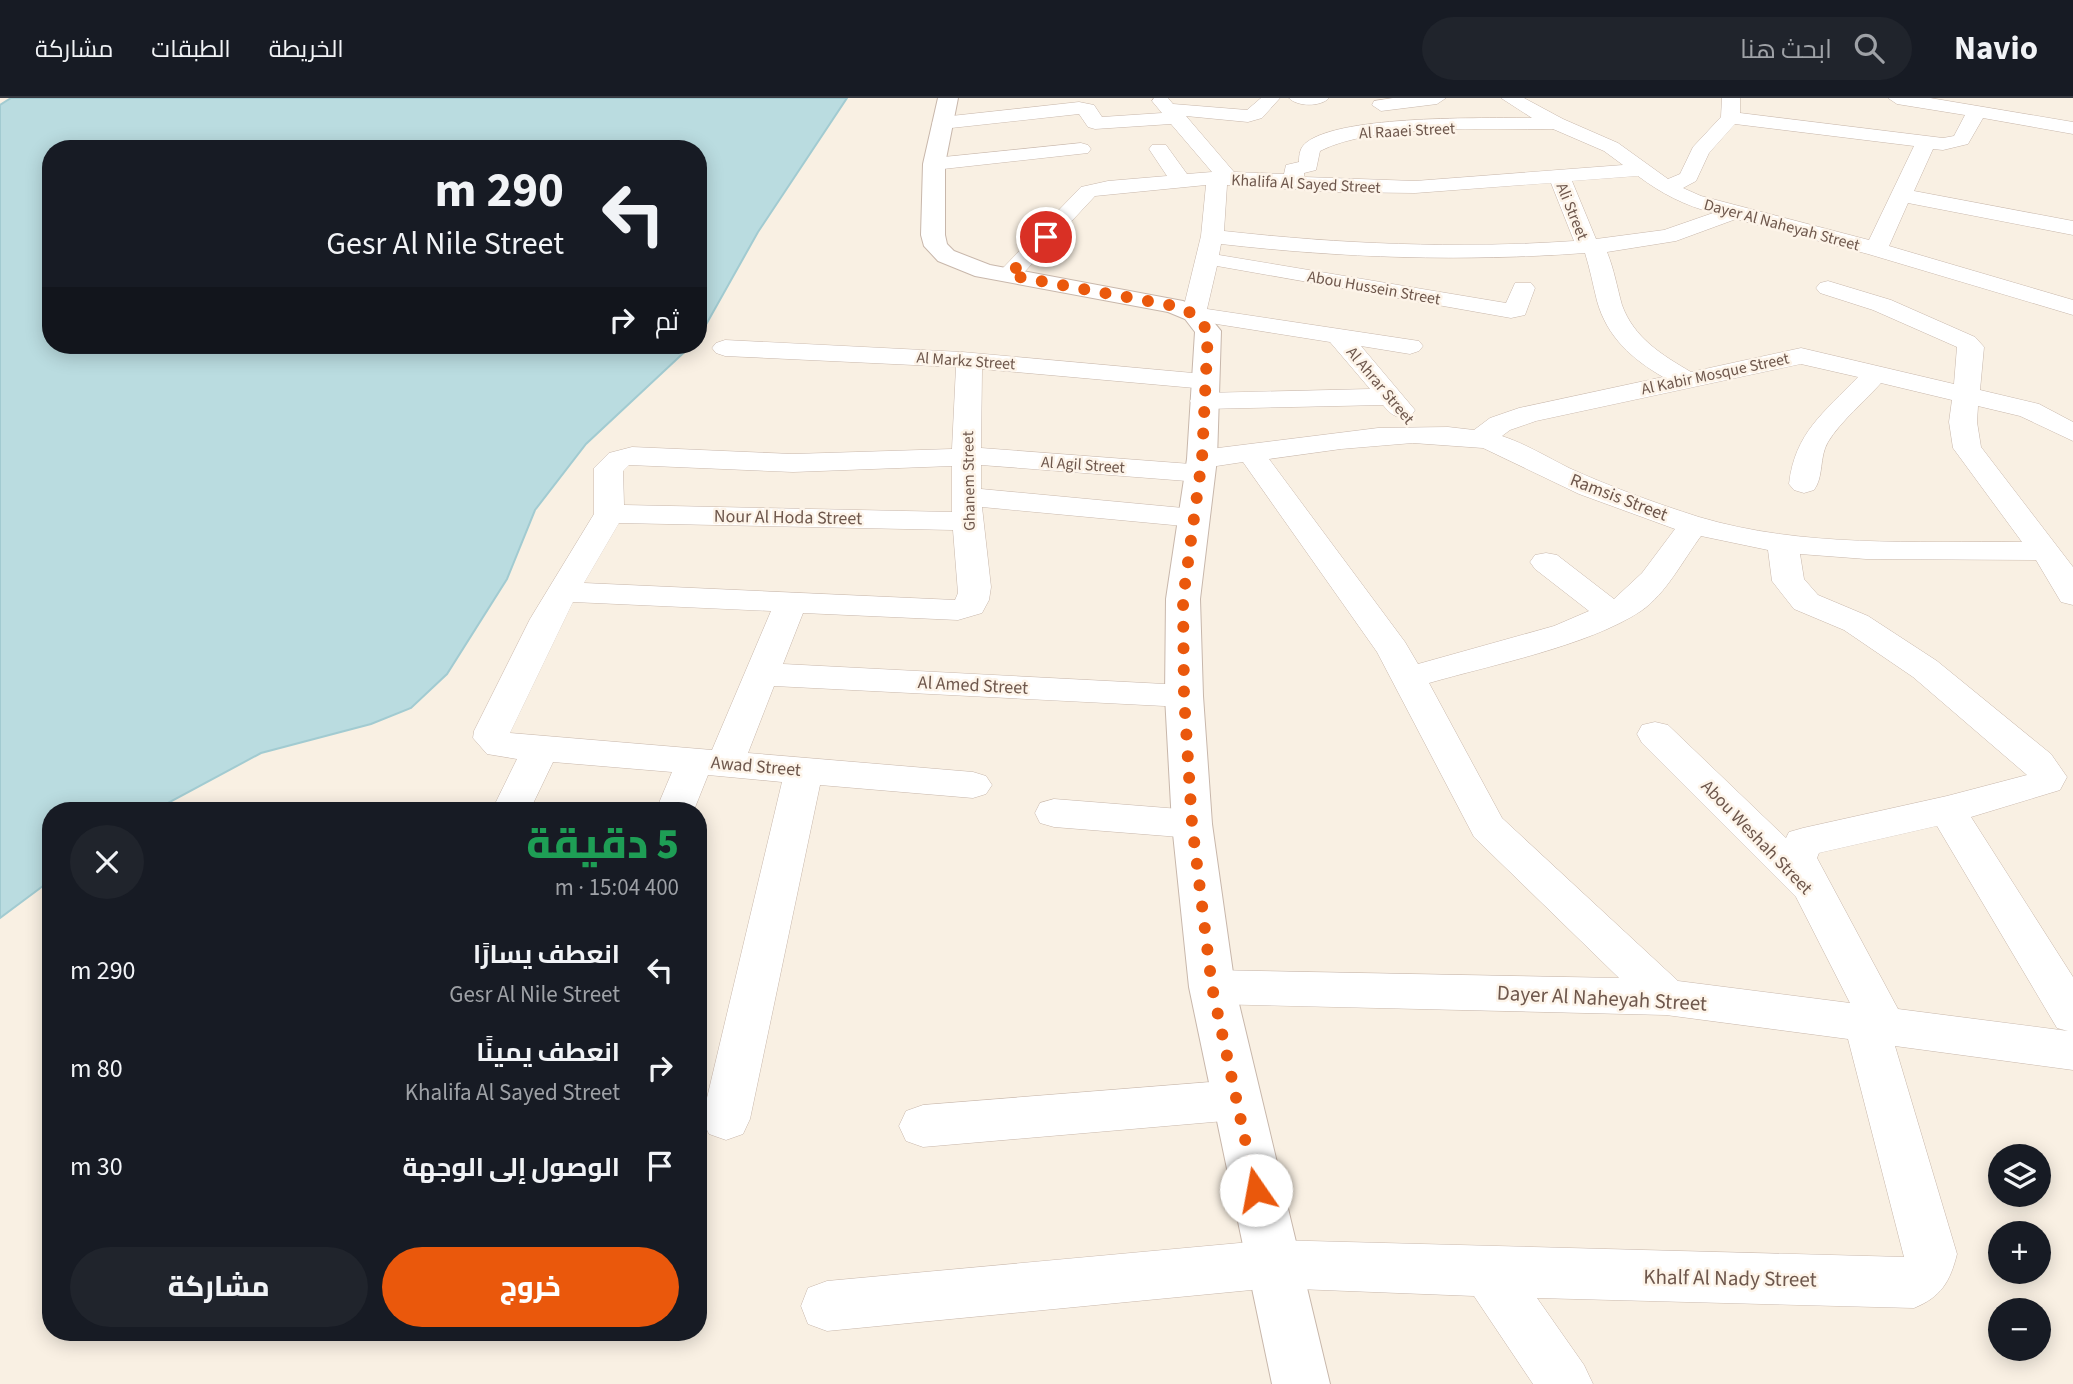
<!DOCTYPE html>
<html lang="ar">
<head>
<meta charset="utf-8">
<style>
  :root { --surface:#171b24; --page:#20242c; --text:#f1f3f6; --muted:#9ea1a6; --line:#363941; --accent:#ea580c }
  body { margin:0; font-family:"Source Sans 3",Cairo,sans-serif; background:var(--page); color:var(--text); direction:rtl; height:100vh; display:flex; flex-direction:column; font-size:26px; white-space:nowrap }
  * { box-sizing:border-box; margin:0 }
  p { font-size:23px; color:var(--muted) }
  .icon { flex:none; width:38px; height:38px; fill:none; stroke:currentColor; stroke-width:2; stroke-linecap:round; stroke-linejoin:round }
  .map { position:relative; flex:1; overflow:hidden; direction:ltr }
  .panel { position:absolute; left:42px; top:704px; width:665px; height:539px; display:flex; flex-direction:column; background:var(--surface); border-radius:28px; box-shadow:0 4px 18px #0003; direction:rtl }
  .panel>* { flex:none }
  .hud { position:absolute; left:42px; top:42px; width:665px; height:214px; border-radius:28px; box-shadow:0 4px 18px #0003; direction:rtl; background:#171b24; color:var(--text); overflow:hidden }
  .fabs { position:absolute; left:1988px; top:1046px; display:grid; gap:14px }
  .fabs a { display:grid; place-items:center; width:63px; height:63px; border-radius:50%; background:var(--surface); box-shadow:0 4px 18px #0003; font-size:35px }
  .pin { position:absolute; display:grid; place-items:center; width:60px; height:60px; color:#fff; margin:-30px; border:4px solid #fff; border-radius:50%; box-shadow:0 2px 7px #0007 }
  .me { position:absolute; width:77px; margin:-38px; rotate:348deg; stroke-linejoin:round; filter:drop-shadow(0 0 5px #0008) }
  .turn { display:flex; align-items:center; gap:24px; height:147px; padding:0 28px; font-size:32px }
  .turn .icon { width:91px; height:91px; stroke-width:2.5 }
  .turn b { display:block; font-size:49px; line-height:60px }
  .then { display:flex; align-items:center; height:66px; padding:0 28px; background:#0003; gap:14px; font-size:26px }
  .round { display:grid; place-items:center; flex:none; width:74px; height:74px; border-radius:37px; background:var(--page) }
  .overview { display:flex; align-items:center; justify-content:space-between; height:119px; padding:0 28px }
  h1 { font-size:42px; font-weight:800; line-height:52px; color:#1e9e55 }
  .cta { display:flex; gap:14px; margin-top:auto; padding:14px 28px }
  .cta a { flex:1; height:80px; border-radius:42px; background:var(--accent); color:#fff; font-size:28px; font-weight:800; line-height:80px; text-align:center }
  .cta a+a { background:var(--page); color:var(--text) }
  ul { padding:0; list-style:none }
  li { display:flex; align-items:center; gap:21px; height:98px; padding:0 28px }
  li div { flex:1 }
  li b { display:block; font-size:26px }
  li em { font-style:normal }
  header { display:flex; align-items:center; gap:42px; box-sizing:border-box; height:98px; padding:0 35px; background:var(--surface); border-bottom:2px solid var(--line) }
  header strong { font-size:33px }
  nav { display:flex; gap:38px; margin-inline-start:auto; font-size:24px }
  .search { width:490px; height:63px; background:var(--page); display:flex; align-items:center; gap:18px; box-sizing:border-box; padding:0 24px; border-radius:38px; color:var(--muted); font-size:26px }
  .map>svg:first-child { display:block }
</style>
</head>
<body>
<header>
<strong>Navio</strong>
<div class="search"><svg class="icon" aria-label="search" viewBox="0 0 24 24"><circle cx="10" cy="10" r="6"/><path d="M15 15l6 6"/></svg>ابحث هنا</div>
<nav><a>الخريطة</a><a>الطبقات</a><a>مشاركة</a></nav>
</header>
<div class="map">
<svg width="2073" height="1286" viewBox="0 0 2073 1286">
  <rect width="100%" height="100%" fill="#f9f0e3"/>
  <polygon fill="#badce0" stroke="#a2cbd1" stroke-width="2" points="11,0 847,0 758,134 698,241 698,51 51,51 51,247 692,247 586,346 535,412 507,481 447,576 411,610 371,626 261,655 155,712 51,712 51,782 0,820 0,7"/>
  <g fill="none" stroke-linecap="round" stroke-linejoin="round">
    <g stroke="#c8b7ab" stroke-width="1">
      <g id="minor">
        <path d="M1154 0H1168L1173 6 1247 12 1261 0H1280L1262 20 1248 24 1186 18 1234 74 1284 76 1286 67 1299 64C1299 56 1300 49 1307 44 1343 17 1484 20 1532 20L1501 0H1524L1563 21 1618 45 1668 81 1680 76 1693 49 1721 19 1722 0H1740V15L1943 40 1954 38 1965 17 1897 6 1888 0H1930L2073 24V36L1983 20 1968 46 1943 52 1933 51 1914 93 2073 123V137L1908 105 1889 148 2073 202V217L1868 156 1736 121 1676 143 1607 154C1614 171 1617 189 1622 207 1634 240 1662 257 1691 274L1801 250 1954 286 1957 249 1873 212 1820 195 1816 190 1820 185 1828 183 1891 202 1975 239 1984 249 1980 292 2039 306 2073 324V343L2020 318 1978 308 1977 324 1981 349 2073 469V507L2061 504 2036 462 1866 461 1800 456 1804 481 1818 497 1868 518 1937 563 2051 656 2067 679 2060 692 1971 719 2073 879V972L1895 948 1957 1156C1950 1184 1941 1199 1914 1210L1537 1200 1584 1267 1593 1286H1533L1474 1198 1272 1190 827 1233 808 1226 801 1208 808 1190 827 1183 1272 1142 1904 1159 1848 941 1666 917 1212 906 1197 901 1190 889 1197 877 1212 872 1619 880 1474 739 1377 554 1243 364 1210 369 1215 375 1210 381 1200 384 981 367V391L1194 411 1205 414 1209 420 1205 426 1194 429 982 409 991 489 989 502 982 515 958 522 803 515 783 566 1184 587 1197 590 1202 598 1197 606 1184 609 774 588 748 655 973 674 986 678 992 687 986 696 973 700 820 687 750 1021 743 1036 726 1042 709 1036 702 1021 782 684 708 677 694 712H656L672 674 553 664 530 712H492L517 661 487 656 473 640 474 633 530 521 594 416V370L609 355 632 349 793 356 952 351 956 269 725 258 716 255 712 250 716 245 725 242 962 254 1215 277 1219 283 1215 289 1206 291 982 271 981 350 1191 366 1188 361 1192 355 1202 352 1378 330 1448 329 1474 332 1490 320 1519 310 1663 279C1632 261 1607 239 1597 203 1593 187 1590 171 1585 155 1463 164 1343 160 1221 146L1219 157 1506 205 1515 185H1531L1535 190 1525 217 1511 220 1217 168 1207 211 1419 243 1423 248 1419 253 1410 256 1361 248 1415 312 1411 318C1397 321 1392 318 1383 307L1204 311 1194 309 1190 303 1194 297 1204 295 1370 291 1330 244 1185 221 1182 216 1201 138 1206 87 1095 98 1017 182H1001L997 177 1001 172 1081 89 1108 83 1167 78 1149 51 1152 47H1166L1187 76 1212 74 1171 26 1095 31 1088 29 1079 16 942 31 932 25 942 19 1079 4 1094 7 1102 19 1162 15 1152 3ZM1735 26 1914 48 1869 142 1701 98 1683 90 1696 83 1709 55ZM1553 31 1604 53 1623 67 1415 83 1304 79V75L1316 72 1320 53C1374 25 1490 32 1553 31ZM1638 78C1662 96 1684 107 1713 115L1664 132 1596 141 1572 83ZM1551 85 1574 143C1456 151 1341 146 1224 133L1227 87 1335 94 1415 95ZM1801 266 1858 279C1824 315 1795 334 1789 386L1794 392 1804 395 1814 392C1824 379 1819 359 1828 344 1840 324 1866 302 1881 285L1952 302 1949 324 1953 350 2022 444C1915 443 1803 450 1699 419 1655 405 1611 389 1569 370 1547 359 1526 346 1502 338L1510 332 1536 323ZM1413 345 1483 350 1579 396 1675 431 1642 475 1614 501 1557 457 1546 455 1535 457 1530 464 1535 471 1589 513 1554 528 1418 566 1405 544 1269 361 1341 351ZM629 367 793 374 952 368V414L624 407 623 373ZM619 425 953 432 958 495 955 502 584 485ZM1701 438 1768 452 1772 483 1794 511 1844 532 1913 579 2027 677 1947 698 1803 730 1789 734 1786 740 1668 627 1655 624 1642 627 1637 636 1642 645 1796 799 1850 905 1678 883 1502 720 1429 585C1491 567 1588 548 1641 513 1666 496 1683 462 1701 438ZM573 504 771 513 712 652 510 635ZM1937 728 2057 930 2068 933 1898 911 1817 760 1819 755Z"/>
        <path d="M1289 0H1329C1321 9 1297 9 1289 0Z"/>
        <polygon points="1393,0 1446,0 1437,6 1381,13 1372,7 1374,3"/>
        <polygon points="1081,45 1088,47 1091,51 1088,55 934,72 927,70 924,66 927,62 934,60"/>
        <polygon points="1054,701 1192,712 1206,716 1212,726 1206,736 1192,740 1054,729 1040,725 1035,715 1040,705"/>
        <polygon points="1236,982 1253,988 1260,1002 1253,1016 1236,1022 923,1049 906,1043 899,1028 906,1013 923,1007"/>
      </g>
    </g>
    <g stroke="#c8b7ab" stroke-width="2">
      <polygon id="tertiary" points="938,0 958,0 945,66 945,137 947,146 954,153 990,167 1183,203 1203,211 1221,233 1217,361 1200,501 1203,598 1212,726 1235,889 1330,1286 1272,1286 1189,889 1172,726 1165,598 1166,501 1187,361 1195,234 1185,221 1168,214 975,178 938,163 924,148 921,137 923,66"/>
    </g>
    <use href="#minor" fill="#fff" fill-rule="evenodd"/>
    <use href="#tertiary" fill="#fff" fill-rule="evenodd"/>
  </g>
  <g fill="none" stroke-linecap="round" stroke-linejoin="round">
    <polyline stroke="#ea580c" stroke-width="12" stroke-dasharray="0 21.6" points="1046,139 1009,177 1174,208 1194,216 1208,233 1202,361 1183,501 1184,598 1192,726 1212,889 1256,1092"/>
  </g>
  <g text-anchor="middle" stroke-width="5" stroke-linejoin="round" paint-order="stroke">
    <g font-size="16" fill="#6e574c" stroke="#fdf4e9">
      <text transform="translate(1407 32) rotate(-3)" y="6">Al Raaei Street</text>
      <text transform="translate(1306 85) rotate(3)" y="6">Khalifa Al Sayed Street</text>
      <text transform="translate(1573 113) rotate(68)" y="6">Ali Street</text>
      <text transform="translate(1782 126) rotate(15)" y="6">Dayer Al Naheyah Street</text>
      <text transform="translate(1374 189) rotate(10)" y="6">Abou Hussein Street</text>
      <text transform="translate(966 262) rotate(4)" y="6">Al Markz Street</text>
      <text transform="translate(1715 275) rotate(-12)" y="6">Al Kabir Mosque Street</text>
      <text transform="translate(1381 287) rotate(50)" y="6">Al Ahrar Street</text>
      <text transform="translate(1083 366) rotate(4)" y="6">Al Agil Street</text>
      <text transform="translate(968 383) rotate(-91)" y="6">Ghanem Street</text>
    </g>
    <g font-size="18" fill="#6e574c" stroke="#fdf4e9">
      <text transform="translate(1619 399) rotate(21)" y="6">Ramsis Street</text>
      <text transform="translate(788 419) rotate(1)" y="6">Nour Al Hoda Street</text>
      <text transform="translate(973 587) rotate(3)" y="6">Al Amed Street</text>
      <text transform="translate(756 668) rotate(5)" y="6">Awad Street</text>
      <text transform="translate(1757 739) rotate(46)" y="6">Abou Weshah Street</text>
    </g>
    <g font-size="21" fill="#6e574c" stroke="#fdf4e9">
      <text transform="translate(1602 900) rotate(3)" y="7">Dayer Al Naheyah Street</text>
      <text transform="translate(1730 1180) rotate(1)" y="7">Khalf Al Nady Street</text>
    </g>
  </g>
</svg>
<div class="fabs">
<a><svg class="icon" aria-label="layers" viewBox="0 0 24 24"><path d="M12 4l9 5-9 5-9-5zM3 14l9 5 9-5"/></svg></a>
<a>+</a>
<a>−</a>
</div>
<div class="pin" style="left:1046px;top:139px;background:#d93025"><svg class="icon" aria-label="arrive" viewBox="0 0 24 24"><path d="M6 21V4h12l-3 4 3 4H6"/></svg></div>
<svg class="me" style="left:1256px;top:1092px" viewBox="-20 -20 40 40"><circle r="19" fill="#fff"/><path d="M0-13L10 11 0 6-10 11z" fill="#ea580c"/></svg>
<div class="hud">
<div class="turn"><svg class="icon" aria-label="left" viewBox="0 0 24 24"><path d="M17 20v-9H6M10 6l-5 5 5 5"/></svg><div><b>290 m</b>Gesr Al Nile Street</div></div>
<div class="then">ثم<svg class="icon" aria-label="right" viewBox="0 0 24 24"><path d="M7 20v-9h11M14 6l5 5-5 5"/></svg></div>
</div>
<section class="panel">
<div class="overview"><div><h1>5 دقيقة</h1><p>400 m · 15:04</p></div><a class="round"><svg class="icon" aria-label="close" viewBox="0 0 24 24"><path d="M6 6l12 12M18 6L6 18"/></svg></a></div>
<ul>
<li><svg class="icon" aria-label="left" viewBox="0 0 24 24"><path d="M17 20v-9H6M10 6l-5 5 5 5"/></svg><div><b>انعطف يسارًا</b><p>Gesr Al Nile Street</p></div><em>290 m</em></li>
<li><svg class="icon" aria-label="right" viewBox="0 0 24 24"><path d="M7 20v-9h11M14 6l5 5-5 5"/></svg><div><b>انعطف يمينًا</b><p>Khalifa Al Sayed Street</p></div><em>80 m</em></li>
<li><svg class="icon" aria-label="arrive" viewBox="0 0 24 24"><path d="M6 21V4h12l-3 4 3 4H6"/></svg><div><b>الوصول إلى الوجهة</b></div><em>30 m</em></li>
</ul>
<div class="cta"><a>خروج</a><a>مشاركة</a></div>
</section>
</div>
</body>
</html>
